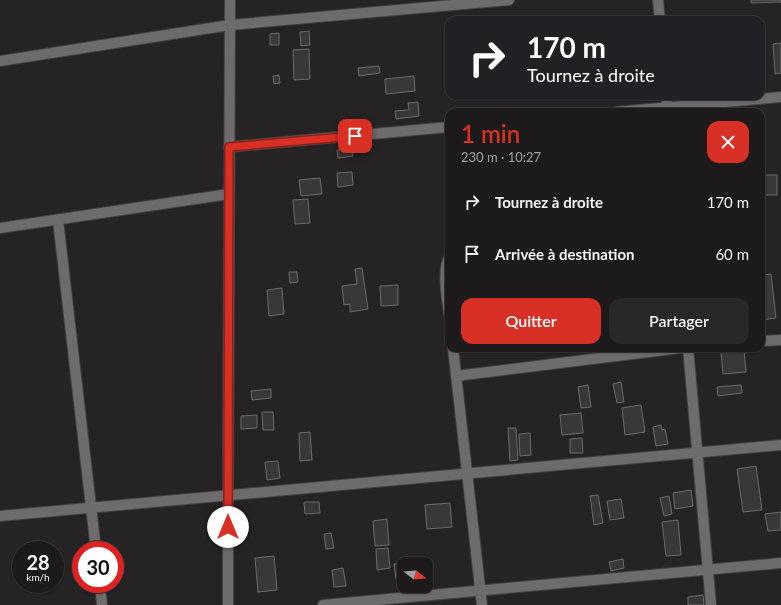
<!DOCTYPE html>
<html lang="fr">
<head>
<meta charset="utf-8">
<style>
  :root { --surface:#1c1a1b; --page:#292728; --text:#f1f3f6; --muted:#a0a1a3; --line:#3a383a; --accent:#d93025 }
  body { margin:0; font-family:Lato,sans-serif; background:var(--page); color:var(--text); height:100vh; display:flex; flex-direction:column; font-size:15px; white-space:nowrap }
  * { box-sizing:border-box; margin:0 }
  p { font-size:13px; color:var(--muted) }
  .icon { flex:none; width:22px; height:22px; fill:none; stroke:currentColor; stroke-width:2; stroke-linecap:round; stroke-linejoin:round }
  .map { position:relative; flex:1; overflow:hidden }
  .panel { position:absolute; left:445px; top:108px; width:320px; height:244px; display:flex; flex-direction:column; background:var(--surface); border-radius:12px; box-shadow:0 1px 3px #0004,0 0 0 1px var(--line) }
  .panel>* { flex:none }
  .guide { position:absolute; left:445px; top:16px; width:320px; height:84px; border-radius:12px; box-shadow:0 1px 3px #0004,0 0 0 1px var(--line); background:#202124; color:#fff; overflow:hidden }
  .needle { width:26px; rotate:107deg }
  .controls { position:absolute; left:397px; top:557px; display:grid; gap:8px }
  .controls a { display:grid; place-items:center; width:36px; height:36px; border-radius:8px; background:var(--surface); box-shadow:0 1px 3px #0004,0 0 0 1px var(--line); font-size:20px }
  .speed { position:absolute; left:12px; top:541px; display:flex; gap:8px; font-size:20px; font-weight:700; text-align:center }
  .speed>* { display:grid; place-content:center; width:52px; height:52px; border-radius:50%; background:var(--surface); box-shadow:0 1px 3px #0004,0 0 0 1px var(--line); line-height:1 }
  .speed small { font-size:10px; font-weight:400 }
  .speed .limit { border:6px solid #d22; background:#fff; color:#111 }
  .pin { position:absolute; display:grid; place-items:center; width:34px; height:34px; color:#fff; margin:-17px; border-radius:8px; box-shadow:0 2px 6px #0006 }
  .me { position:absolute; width:44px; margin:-22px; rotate:0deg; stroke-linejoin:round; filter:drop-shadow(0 0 3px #0008) }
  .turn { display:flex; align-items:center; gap:14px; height:84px; padding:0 16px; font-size:18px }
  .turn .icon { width:52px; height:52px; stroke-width:2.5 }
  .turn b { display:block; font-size:28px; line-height:34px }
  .round { display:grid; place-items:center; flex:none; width:42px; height:42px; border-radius:12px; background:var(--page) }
  .summary { display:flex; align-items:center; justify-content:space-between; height:68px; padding:0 16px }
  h1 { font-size:24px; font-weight:600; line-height:30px; color:var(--accent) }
  .cta { display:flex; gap:8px; margin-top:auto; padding:8px 16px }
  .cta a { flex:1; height:46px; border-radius:12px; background:var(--accent); color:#fff; font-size:16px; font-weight:600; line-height:46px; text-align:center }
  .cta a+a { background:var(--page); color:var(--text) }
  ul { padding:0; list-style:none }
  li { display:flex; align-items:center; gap:12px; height:52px; padding:0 16px }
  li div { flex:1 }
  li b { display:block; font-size:15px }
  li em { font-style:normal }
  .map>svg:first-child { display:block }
</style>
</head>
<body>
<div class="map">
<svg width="781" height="605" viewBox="0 0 781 605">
  <rect width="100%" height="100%" fill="#262324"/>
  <g fill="#3a3738" stroke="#6e6a6c">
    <polygon points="751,0 781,0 781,2 751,3"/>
    <polygon points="309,31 310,45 301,46 300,32"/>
    <polygon points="279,33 279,45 270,45 270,34"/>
    <polygon points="781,43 781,73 775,74 773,44"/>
    <polygon points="309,49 310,79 294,80 293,50"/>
    <polygon points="379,66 380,73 359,76 358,68"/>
    <polygon points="279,75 280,83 274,84 273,76"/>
    <polygon points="414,76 415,91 386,94 385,79"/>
    <polygon points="418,102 419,116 396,119 395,111 409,110 408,103"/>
    <polygon points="353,149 353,156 338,158 337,150"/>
    <polygon points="352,172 353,185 338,187 337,173"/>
    <polygon points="764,175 777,175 777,195 765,195"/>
    <polygon points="320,178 322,194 301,196 299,180"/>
    <polygon points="308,199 310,223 295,224 293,200"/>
    <polygon points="362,268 368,309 350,312 350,304 344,305 342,286 357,284 355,269"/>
    <polygon points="289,272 297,272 298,282 290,283"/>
    <polygon points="771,274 776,318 761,320 761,275"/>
    <polygon points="398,285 398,305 381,306 380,286"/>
    <polygon points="282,288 284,314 269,316 267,290"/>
    <polygon points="744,350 746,372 723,374 721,352"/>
    <polygon points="621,382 624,402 617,403 613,384"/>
    <polygon points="588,385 591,407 581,408 578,387"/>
    <polygon points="741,385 742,393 718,396 717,387"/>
    <polygon points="271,389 271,398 252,400 251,391"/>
    <polygon points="641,405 645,432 625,435 622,408"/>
    <polygon points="262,412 273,412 274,430 263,430"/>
    <polygon points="581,413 583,433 562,435 560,415"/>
    <polygon points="257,415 257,428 241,429 241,416"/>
    <polygon points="661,425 662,430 665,429 668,444 656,446 653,427"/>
    <polygon points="508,428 516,428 518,460 510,461"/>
    <polygon points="310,432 312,460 300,461 299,433"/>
    <polygon points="530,433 531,455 520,456 519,434"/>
    <polygon points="582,438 583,453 570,453 570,439"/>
    <polygon points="278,461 280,478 267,480 265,462"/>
    <polygon points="756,466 762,510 743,512 737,469"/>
    <polygon points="691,490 693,506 675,509 673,493"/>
    <polygon points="598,495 603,523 594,525 590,496"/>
    <polygon points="669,496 672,514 664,516 660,498"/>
    <polygon points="621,499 624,518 610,520 607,501"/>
    <polygon points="304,502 319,502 320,513 305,514"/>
    <polygon points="450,503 452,527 427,529 425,505"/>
    <polygon points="781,512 781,530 768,531 765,514"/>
    <polygon points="387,519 389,545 375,546 373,521"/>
    <polygon points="678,520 681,555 666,556 662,522"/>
    <polygon points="331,533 334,548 326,549 324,534"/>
    <polygon points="388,548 390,568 377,570 376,549"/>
    <polygon points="274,556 277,590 258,592 255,558"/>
    <polygon points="623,559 624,568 611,571 609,562"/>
    <polygon points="402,563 404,577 396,579 394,564"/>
    <polygon points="343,568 346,586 334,587 332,570"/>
    <polygon points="703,595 704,605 688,605 688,597"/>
  </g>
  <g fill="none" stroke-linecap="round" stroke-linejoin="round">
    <g stroke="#434041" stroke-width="12">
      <g id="minor">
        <polyline points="658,0 660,20"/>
        <polyline points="0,61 230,25 509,0"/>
        <polyline points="666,96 668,112"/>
        <polyline points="616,112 781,97"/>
        <polyline points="229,147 449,127"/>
        <polyline points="58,220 96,550"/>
        <polyline points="0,228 229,194"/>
        <path d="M449 258C442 269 447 300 449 314"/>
        <polyline points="761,341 781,340"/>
        <polyline points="453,348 482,605"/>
        <polyline points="688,348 711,605"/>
        <polyline points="456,376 681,348"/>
        <polyline points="0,516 781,445"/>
        <polyline points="100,584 102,605"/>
        <polyline points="228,605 228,496 230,0"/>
        <polyline points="323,605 781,563"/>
      </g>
    </g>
    <use href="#minor" stroke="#6d6b6c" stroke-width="10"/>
  </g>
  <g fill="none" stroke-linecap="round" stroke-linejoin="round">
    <g stroke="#8d1f18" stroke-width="10">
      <polyline id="route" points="228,527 229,147 355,136"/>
    </g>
    <use href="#route" stroke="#d93025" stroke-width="7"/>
  </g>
</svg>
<div class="controls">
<a><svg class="needle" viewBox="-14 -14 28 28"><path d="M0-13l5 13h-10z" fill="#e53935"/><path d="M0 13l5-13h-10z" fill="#a0a1a3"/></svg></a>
</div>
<div class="speed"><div>28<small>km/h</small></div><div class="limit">30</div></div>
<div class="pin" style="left:355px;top:136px;background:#d93025"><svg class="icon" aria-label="arrive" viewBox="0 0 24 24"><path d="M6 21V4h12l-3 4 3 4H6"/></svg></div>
<svg class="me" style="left:228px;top:527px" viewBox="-20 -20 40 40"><circle r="19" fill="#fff"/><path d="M0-13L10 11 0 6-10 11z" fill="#d93025"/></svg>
<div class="guide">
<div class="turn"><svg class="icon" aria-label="right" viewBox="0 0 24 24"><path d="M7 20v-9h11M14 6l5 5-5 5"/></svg><div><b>170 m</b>Tournez à droite</div></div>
</div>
<section class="panel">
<div class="summary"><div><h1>1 min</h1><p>230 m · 10:27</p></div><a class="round" style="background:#d93025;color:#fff"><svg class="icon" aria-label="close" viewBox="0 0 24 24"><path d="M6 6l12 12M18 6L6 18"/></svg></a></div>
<ul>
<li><svg class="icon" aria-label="right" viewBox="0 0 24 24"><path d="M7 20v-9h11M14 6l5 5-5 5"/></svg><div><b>Tournez à droite</b></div><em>170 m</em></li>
<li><svg class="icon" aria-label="arrive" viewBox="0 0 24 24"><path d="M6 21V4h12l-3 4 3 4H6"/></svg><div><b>Arrivée à destination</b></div><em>60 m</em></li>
</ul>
<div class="cta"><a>Quitter</a><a>Partager</a></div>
</section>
</div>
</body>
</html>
